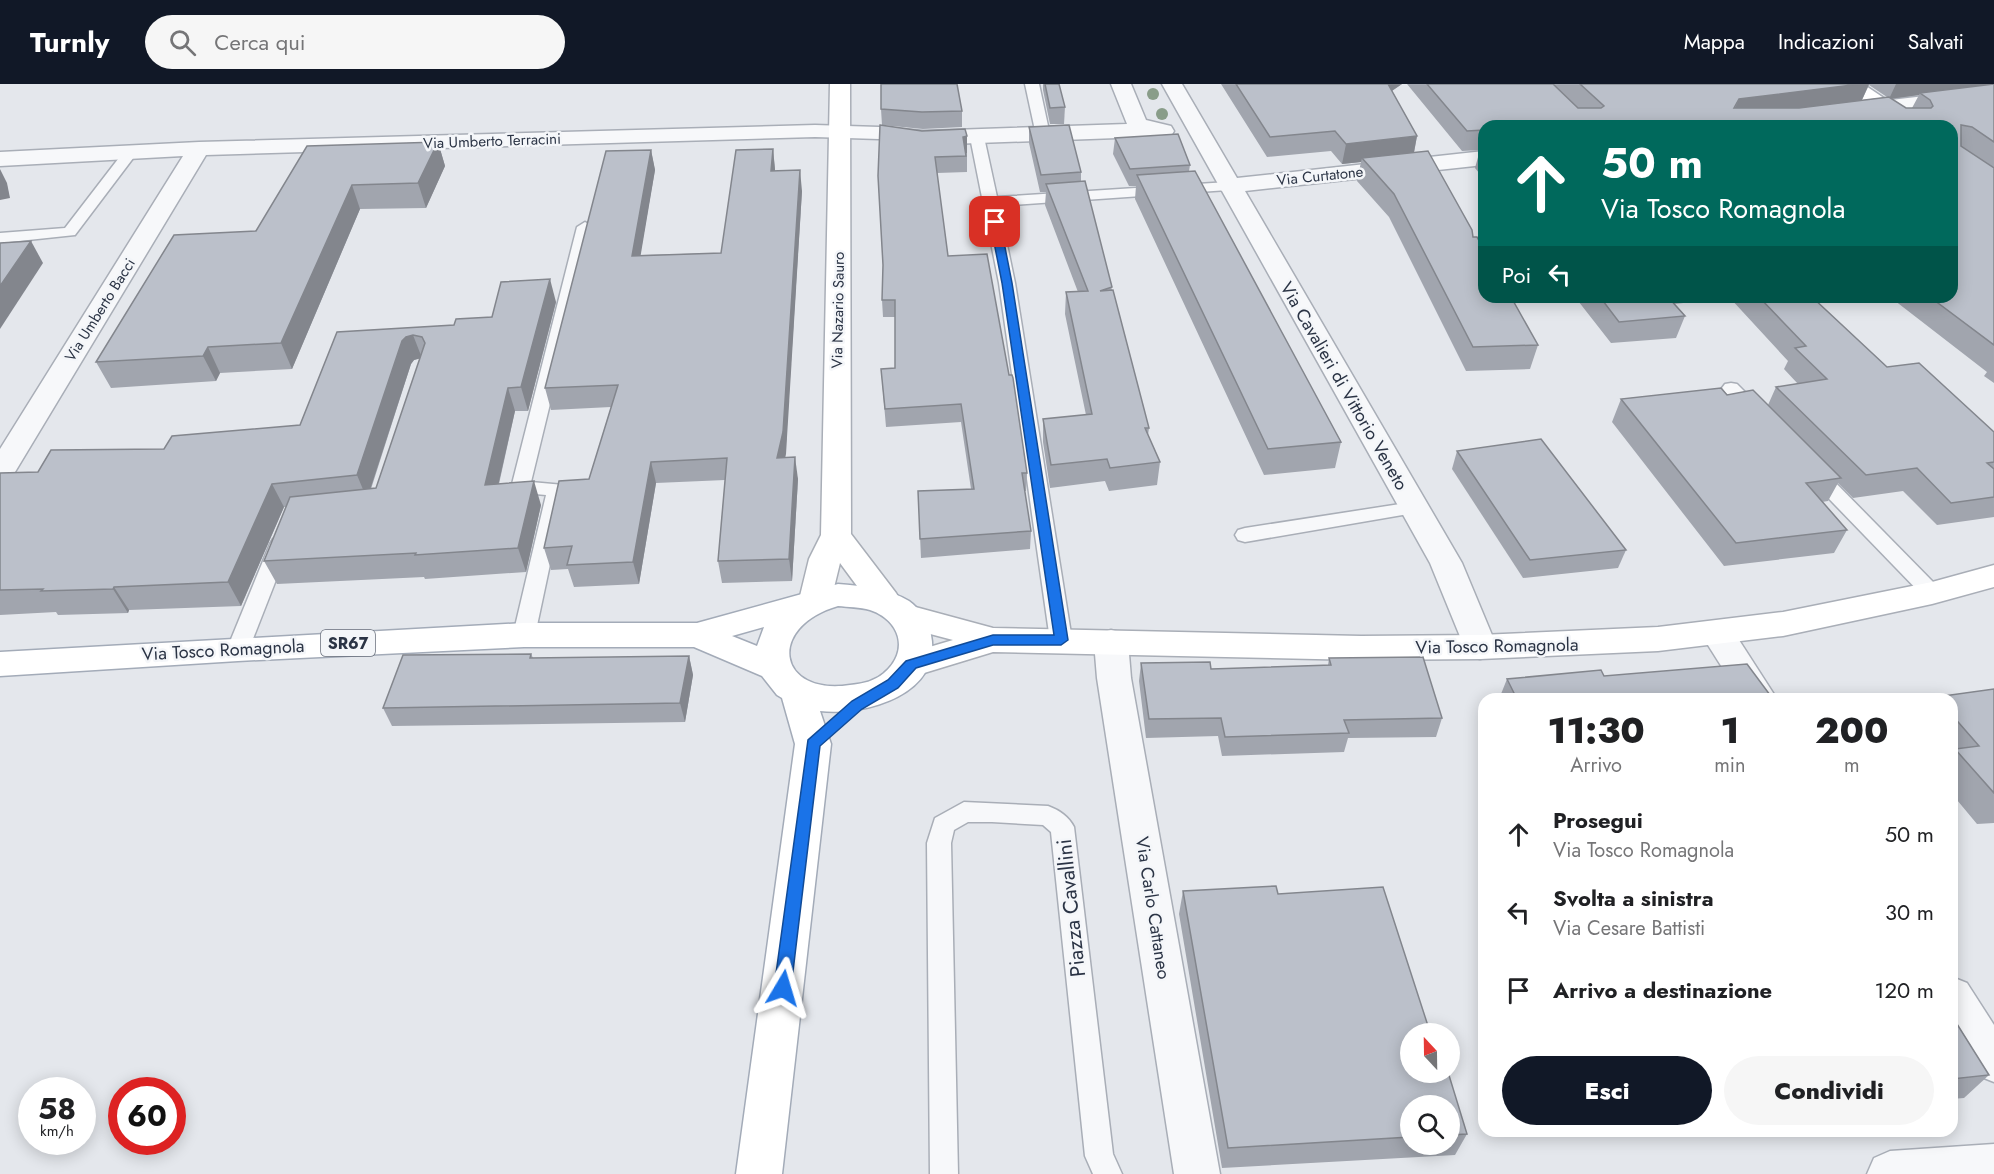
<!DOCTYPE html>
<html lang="it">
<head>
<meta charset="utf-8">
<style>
  :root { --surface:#fff; --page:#f6f6f6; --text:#202124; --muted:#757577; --accent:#111827 }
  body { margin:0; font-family:Jost,sans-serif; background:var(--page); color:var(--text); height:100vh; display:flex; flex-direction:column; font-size:22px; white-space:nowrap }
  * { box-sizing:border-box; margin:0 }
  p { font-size:20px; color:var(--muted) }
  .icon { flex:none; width:33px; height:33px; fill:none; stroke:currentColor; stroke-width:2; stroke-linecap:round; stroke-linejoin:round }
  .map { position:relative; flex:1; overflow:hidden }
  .side { position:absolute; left:1478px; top:609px; width:480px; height:444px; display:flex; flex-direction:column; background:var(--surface); border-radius:18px; box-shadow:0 3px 15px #0003 }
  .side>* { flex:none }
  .top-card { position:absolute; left:1478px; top:36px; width:480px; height:183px; border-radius:18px; box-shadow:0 3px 15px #0003; background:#00695c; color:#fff; overflow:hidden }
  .needle { width:39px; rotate:338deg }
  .fabs { position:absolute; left:1400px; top:939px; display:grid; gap:12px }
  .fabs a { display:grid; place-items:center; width:60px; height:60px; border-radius:50%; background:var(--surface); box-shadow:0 3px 15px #0003; font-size:30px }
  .speed { position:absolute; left:18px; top:993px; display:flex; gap:12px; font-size:30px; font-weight:700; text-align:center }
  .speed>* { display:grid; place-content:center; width:78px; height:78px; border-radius:50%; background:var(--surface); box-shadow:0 3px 15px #0003; line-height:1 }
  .speed small { font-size:15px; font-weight:400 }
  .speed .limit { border:9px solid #d22; background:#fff; color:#111 }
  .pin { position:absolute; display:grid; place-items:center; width:51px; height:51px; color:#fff; margin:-26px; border-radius:12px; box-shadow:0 3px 9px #0006 }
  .me { position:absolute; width:66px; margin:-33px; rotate:7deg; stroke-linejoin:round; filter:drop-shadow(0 0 4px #0008) }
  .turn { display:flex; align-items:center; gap:21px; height:126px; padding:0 24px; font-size:27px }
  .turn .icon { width:78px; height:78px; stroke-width:2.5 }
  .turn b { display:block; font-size:42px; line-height:51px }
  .then { display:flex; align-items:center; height:57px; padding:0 24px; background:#0003; gap:12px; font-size:22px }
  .eta { display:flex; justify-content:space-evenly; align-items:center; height:102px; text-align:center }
  .eta b { font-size:36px; font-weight:800; line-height:42px }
  .primary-button { display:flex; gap:12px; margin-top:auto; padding:12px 24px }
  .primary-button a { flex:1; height:69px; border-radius:36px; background:var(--accent); color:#fff; font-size:24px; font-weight:800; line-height:69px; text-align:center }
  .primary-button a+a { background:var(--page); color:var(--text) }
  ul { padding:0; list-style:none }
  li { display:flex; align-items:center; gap:18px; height:78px; padding:0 24px }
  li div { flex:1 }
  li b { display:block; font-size:22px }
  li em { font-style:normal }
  header { display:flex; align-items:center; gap:36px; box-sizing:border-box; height:84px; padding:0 30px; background:var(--accent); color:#fff }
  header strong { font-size:28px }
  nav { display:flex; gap:33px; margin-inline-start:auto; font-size:21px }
  .search { width:420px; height:54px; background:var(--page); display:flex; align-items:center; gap:15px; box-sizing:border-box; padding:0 21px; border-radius:33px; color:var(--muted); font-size:22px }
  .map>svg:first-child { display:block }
</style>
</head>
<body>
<header>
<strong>Turnly</strong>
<div class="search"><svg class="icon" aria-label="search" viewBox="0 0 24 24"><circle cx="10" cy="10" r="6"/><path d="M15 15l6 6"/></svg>Cerca qui</div>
<nav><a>Mappa</a><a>Indicazioni</a><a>Salvati</a></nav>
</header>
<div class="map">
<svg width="1994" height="1090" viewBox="0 0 1994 1090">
  <rect width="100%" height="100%" fill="#e4e7ec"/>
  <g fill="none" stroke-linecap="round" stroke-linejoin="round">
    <g stroke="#a9aeb7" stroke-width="3">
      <g id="service">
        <polygon points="1025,0 1039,0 1050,51 1048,54 1038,54 1036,51"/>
        <polygon points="977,49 984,53 997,113 1228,98 1235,102 1228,106 999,122 1015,199 1072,556 1068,561 1061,564 1054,561 1050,556 999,199 970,53"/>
        <polygon points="130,65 137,69 75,151 0,159 0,149 65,144 125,66"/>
        <polygon points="585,138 593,143 531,398 564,401 566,405 535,551 531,556 524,559 517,556 513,551 546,411 513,408 511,404 577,143"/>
        <polygon points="1731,299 1737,300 1762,325 1765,329 1762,333 1750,333 1725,308 1722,304 1725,300"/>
        <polygon points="1814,382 1821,384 1939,504 1942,509 1939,514 1932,516 1925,514 1807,392 1805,388 1807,384"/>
        <polygon points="1413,418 1420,420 1423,424 1420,428 1245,458 1238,456 1235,451 1238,446 1245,444"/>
        <polygon points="280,453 287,455 290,460 249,565 246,570 238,573 230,570 227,565 270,460 273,455"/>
        <path d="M964 718 1048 722C1059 726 1069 733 1074 743L1113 1070 1122 1090H1093L1085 1072 1051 748 1043 741 992 738H968L954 746 951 759 958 1090H930L927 759 935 734Z"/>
      </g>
    </g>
    <g stroke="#a9aeb7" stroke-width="3">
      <g id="minor">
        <polygon points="1111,0 1131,0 1146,36 1171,42 1174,47 1171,52 923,61 879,55 815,53 206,71 15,388 10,395 0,397 0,365 183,72 0,82 0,68 199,58 815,41 879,43 923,47 1127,40"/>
        <polygon points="1162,0 1182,0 1237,94 1484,67 1484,81 1245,107 1462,479 1497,563 1492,572 1480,575 1468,572 1430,479 1222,107 1217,102 1218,100"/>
        <polygon points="1994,4 1994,16 1856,32 1849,30 1845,26 1849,22 1856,20"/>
        <polygon points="1718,538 1730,542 1777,615 1742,615 1701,550 1706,542"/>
        <polygon points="1111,546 1123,549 1128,558 1131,594 1220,1090 1174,1090 1097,594 1094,558 1099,549"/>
        <polygon points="1952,893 1967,899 1994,941 1994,998 1979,992 1952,948"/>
        <polygon points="1994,1060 1994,1090 1867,1090 1874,1074 1890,1067"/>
      </g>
    </g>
    <g stroke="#a9aeb7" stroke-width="3">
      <g id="secondary">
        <polygon points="830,0 850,0 851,450 896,509 901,517 897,525 908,521 993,544 1361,552 1480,551 1658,543 1783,528 1932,498 1994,481 1994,503 1932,520 1783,552 1658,567 1480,575 1361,576 993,568 911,593 899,590 894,581 899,572 953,556 896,541 892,533 896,525 885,528 874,525 840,479 831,516 826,524 815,527 804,524 799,516 809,475 821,451"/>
        <polygon points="1840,0 1863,0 1918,37 1921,42 1896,42"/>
      </g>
    </g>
    <g stroke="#a3abb8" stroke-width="3">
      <path id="primary" d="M838 500C863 502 887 504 909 517 919 524 929 539 931 551 943 610 866 632 820 627L831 660 782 1090H736L795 660 782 614 777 611 762 592 694 563H524L238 577 0 592V568L524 539H697ZM838 522C848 523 860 523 870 526 900 536 910 567 884 589 875 597 862 600 850 601 777 612 766 543 838 522ZM764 543 757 562 732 552Z"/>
    </g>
    <use href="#service" fill="#f7f8fa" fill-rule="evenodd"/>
    <use href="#minor" fill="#f7f8fa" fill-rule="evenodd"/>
    <use href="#secondary" fill="#fff" fill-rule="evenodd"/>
    <use href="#primary" fill="#fff" fill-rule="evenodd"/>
  </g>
  <g fill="#899d89">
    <circle cx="1153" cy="10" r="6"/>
    <circle cx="1162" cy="30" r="6"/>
  </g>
  <g fill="#a1a5ae" fill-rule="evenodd">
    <polygon points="1043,0 1059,0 1065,23 1064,40 1050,40 1043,6"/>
    <polygon points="1221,0 1402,0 1392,7 1417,52 1414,69 1473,153 1538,261 1530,285 1466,287 1389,133 1357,97 1361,78 1342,80 1331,67 1267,73"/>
    <path d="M1407 0H1994V299L1984 292 1987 288 1890 213H1952V42H1484V95L1475 84 1480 66 1462 67ZM1869 1 1887 13 1862 16ZM1919 11 1912 24H1906L1892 15Z"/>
    <polygon points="881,25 962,27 962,43 923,45 882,41"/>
    <polygon points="1029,43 1081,88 1081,98 1112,206 1149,344 1148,351 1160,378 1157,401 1109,407 1105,397 1050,404 1043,358 1043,335 1086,331 1065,230 1066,208 1078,208 1045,121 1046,108 1040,108 1029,59"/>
    <polygon points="967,52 967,88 937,89 948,172 1027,389 1026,407 1024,407 1031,447 1030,465 921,474 918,407 971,405 961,338 886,343 881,285 895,284 895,233 883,233 882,216 883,181 878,92"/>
    <polygon points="1115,54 1190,81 1189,87 1341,358 1335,384 1264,391 1135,115 1136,102 1129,102 1113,70"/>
    <polygon points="438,58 445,82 426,124 360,125 292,285 220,289 216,297 111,304 96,278 256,147"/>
    <polygon points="773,65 775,87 802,107 785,374 798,395 792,497 722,499 718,477 725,396 656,399 639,500 574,503 568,485 551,486 544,464 589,395 611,323 551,326 545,304 651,66 655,86 640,171 721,169"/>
    <polygon points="1575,213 1840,213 1838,215 1816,217 1887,283 1994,348 1994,433 1937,441 1903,407 1853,414 1838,399 1828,417 1822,418 1847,446 1834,469 1724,482 1612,338 1621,315 1727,311 1768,321 1776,303 1798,300 1784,285 1788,277 1730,214 1674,220 1685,232 1676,254 1611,259"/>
    <path d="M556 218 528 327H515L499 400 541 421 526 488 425 495 424 493 277 500 264 477 286 423H284L241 522 129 526 128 529 58 531 56 528 0 531V389L38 388 300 341 337 248 454 241ZM420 274 376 404 371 405 411 280 414 276Z"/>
    <polygon points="1457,367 1626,466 1618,484 1523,494 1452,385"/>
    <polygon points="531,570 533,574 689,572 693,591 685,638 392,642 383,624"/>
    <polygon points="1329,574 1442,634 1436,653 1348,654 1344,668 1222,672 1218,652 1146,654 1139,597 1141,579 1211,585 1328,581"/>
    <polygon points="1604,592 1773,615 1499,615 1507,595"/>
    <polygon points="1994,605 1994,739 1977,740 1952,710 1952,615 1934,615 1936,613"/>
    <path d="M1183 807 1278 810 1429 945 1467 1050 1455 1071 1222 1084 1179 830ZM1410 1022H1449V1060H1410Z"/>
    <polygon points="1952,932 1989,991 1964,1014 1952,1015"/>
  </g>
  <g fill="#83868d">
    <polygon points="1384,0 1402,0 1381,14"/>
    <polygon points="1860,0 1869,0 1861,18 1727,42 1739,15"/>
    <polygon points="1896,0 1994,0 1920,9 1919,11 1889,15"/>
    <polygon points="967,52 967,69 963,70 963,53"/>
    <polygon points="1417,52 1413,73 1362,74 1361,78 1342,80 1346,60"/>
    <polygon points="438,58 445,82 426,124 418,99"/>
    <polygon points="773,65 775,85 774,107 771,87"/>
    <polygon points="651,66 655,86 637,193 632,172"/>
    <polygon points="0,85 7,99 10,114 0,116"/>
    <polygon points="800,86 802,107 786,370 780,396 777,374"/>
    <polygon points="352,101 360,125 292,285 281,259"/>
    <polygon points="31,157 43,179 0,245 0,202"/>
    <polygon points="550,195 556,218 528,327 521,303"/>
    <polygon points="413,251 422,274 414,276 411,280 367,415 357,391 402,257 406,253"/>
    <polygon points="208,263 220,289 216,297 203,272"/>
    <polygon points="508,304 515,327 493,424 485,401"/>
    <polygon points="795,373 798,395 792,497 789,475"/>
    <polygon points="651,378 656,399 639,500 633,478"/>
    <polygon points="534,397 541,421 526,488 518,464"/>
    <polygon points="272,400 284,423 241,522 228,498"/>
    <polygon points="114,503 129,526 128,529 113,505"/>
    <polygon points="689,572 693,591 685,638 680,619"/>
  </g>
  <g fill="#bbc0ca" stroke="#83868d" stroke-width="1.5">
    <polygon points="881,0 957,0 962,27 922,28 881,25"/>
    <polygon points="1045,0 1059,0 1065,23 1050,24"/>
    <polygon points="1236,0 1388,0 1417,52 1346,60 1335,47 1270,53"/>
    <polygon points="1427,0 1553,0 1578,24 1601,24 1604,22 1580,0 1860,0 1739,15 1734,24 1799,24 1889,13 1906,24 1931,24 1933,22 1930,16 1920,9 1994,0 1994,58 1972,43 1961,41 1961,62 1994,84 1994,261 1930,213 1952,213 1952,42 1484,42 1484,46 1467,47"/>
    <polygon points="880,41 922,47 965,45 967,52 963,53 966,72 935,73 948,172 987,170 1009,291 1012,291 1013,294 1027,389 1022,389 1031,447 920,455 918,407 974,405 961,320 885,325 881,285 895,284 895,216 882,216 883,181 878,92"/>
    <polygon points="1069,41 1081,88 1041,91 1029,43"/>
    <polygon points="1178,50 1190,81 1130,85 1115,54"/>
    <polygon points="438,58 418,99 352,101 281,259 208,263 203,272 96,278 174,151 256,147 307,62"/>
    <polygon points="773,65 771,87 800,86 783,348 777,374 795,373 789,475 718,477 727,374 651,378 633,478 567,481 572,462 544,464 559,397 589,395 618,301 545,304 606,67 651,66 632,172 721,169 736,66"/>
    <polygon points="1428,67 1472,146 1473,153 1477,153 1484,165 1484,213 1511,213 1538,261 1473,263 1394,110 1362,74"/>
    <polygon points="1195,87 1341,358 1268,365 1137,91"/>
    <polygon points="1085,97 1112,203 1100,207 1113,206 1149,344 1145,344 1160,378 1110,384 1107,375 1051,381 1043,335 1092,330 1066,208 1088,207 1046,100"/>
    <polygon points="31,157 0,202 0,159"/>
    <polygon points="550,195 521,303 508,304 485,401 534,397 518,464 415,471 416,469 264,477 290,413 376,404 425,259 422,253 413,251 406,253 402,257 357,391 272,400 228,498 114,503 113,505 41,507 43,505 0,506 0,389 38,388 51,366 164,365 172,352 300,341 337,248 454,241 456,235 492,233 501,198"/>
    <polygon points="1600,213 1668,213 1685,232 1619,238"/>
    <polygon points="1759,213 1812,213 1887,283 1919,279 1994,348 1994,378 1987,379 1994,385 1994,413 1951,419 1917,384 1866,391 1776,303 1827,295 1795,264 1806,262"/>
    <polygon points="1721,304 1727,311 1753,306 1841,394 1806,399 1847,446 1736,459 1621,315"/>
    <polygon points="1541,355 1626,466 1530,476 1457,367"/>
    <polygon points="531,570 530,574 689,572 680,619 383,624 403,571"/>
    <polygon points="1423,573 1442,634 1344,636 1349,649 1225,653 1221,634 1149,635 1141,579 1210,578 1211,585 1331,581 1329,574"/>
    <polygon points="1747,580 1773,615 1517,615 1507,595 1601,586 1604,592"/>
    <polygon points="1994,605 1994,709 1955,665 1979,662 1952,631 1952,615 1938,615 1936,613"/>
    <polygon points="1276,802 1278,810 1383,803 1429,945 1435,944 1437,950 1410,950 1410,988 1448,988 1467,1050 1449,1051 1449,1022 1410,1022 1410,1053 1228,1064 1183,807"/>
    <polygon points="1952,932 1989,991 1952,995"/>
  </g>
  <polygon fill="#1a73e8" stroke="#114b97" stroke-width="1.5" points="995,135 1000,138 1012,199 1068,556 1061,561 993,561 916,584 898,604 862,625 820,662 791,904 789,910 783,912 777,910 774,904 808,656 852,617 888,596 906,577 993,551 1054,551 1002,199 990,138"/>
  <g text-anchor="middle" stroke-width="5" stroke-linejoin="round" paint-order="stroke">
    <g font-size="15" fill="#2b3445" stroke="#f4f6f9">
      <text transform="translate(492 57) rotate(-2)" y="5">Via Umberto Terracini</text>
      <text transform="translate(1320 92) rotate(-6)" y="5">Via Curtatone</text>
      <text transform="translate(100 226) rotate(-58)" y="5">Via Umberto Bacci</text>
      <text transform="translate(838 226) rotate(-89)" y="5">Via Nazario Sauro</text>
    </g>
    <rect fill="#f4f6f9" stroke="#676e7b" stroke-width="1.5" x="321" y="546" width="54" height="26" rx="4.5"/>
    <g font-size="16" font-weight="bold" fill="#2b3445">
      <text x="348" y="565">SR67</text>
    </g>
    <g font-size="18" fill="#2b3445" stroke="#f4f6f9">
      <text transform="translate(1344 302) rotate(60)" y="6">Via Cavalieri di Vittorio Veneto</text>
      <text transform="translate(1497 562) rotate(-1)" y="6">Via Tosco Romagnola</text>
      <text transform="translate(223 566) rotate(-3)" y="6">Via Tosco Romagnola</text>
      <text transform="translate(1153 824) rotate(81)" y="6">Via Carlo Cattaneo</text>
    </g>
    <g font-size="21" fill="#2b3445" stroke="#f4f6f9">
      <text transform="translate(1071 824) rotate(-96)" y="7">Piazza Cavallini</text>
    </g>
  </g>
</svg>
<div class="fabs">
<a><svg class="needle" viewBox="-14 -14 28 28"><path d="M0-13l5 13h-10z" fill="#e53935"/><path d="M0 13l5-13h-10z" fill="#757577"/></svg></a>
<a><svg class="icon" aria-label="search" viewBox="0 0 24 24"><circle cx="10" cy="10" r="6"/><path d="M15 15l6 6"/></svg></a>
</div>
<div class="speed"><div>58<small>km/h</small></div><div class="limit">60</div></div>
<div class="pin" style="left:995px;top:138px;background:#d93025"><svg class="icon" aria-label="arrive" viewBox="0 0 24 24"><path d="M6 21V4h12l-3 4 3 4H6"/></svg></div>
<svg class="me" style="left:783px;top:904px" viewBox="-20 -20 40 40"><path d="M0-17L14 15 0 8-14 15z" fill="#1a73e8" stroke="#fff" stroke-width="4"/></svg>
<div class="top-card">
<div class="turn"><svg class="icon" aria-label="ahead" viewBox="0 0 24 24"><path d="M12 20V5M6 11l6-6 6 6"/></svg><div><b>50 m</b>Via Tosco Romagnola</div></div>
<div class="then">Poi<svg class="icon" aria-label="left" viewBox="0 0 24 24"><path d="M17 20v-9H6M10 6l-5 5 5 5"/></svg></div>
</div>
<section class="side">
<div class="eta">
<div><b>11:30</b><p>Arrivo</p></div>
<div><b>1</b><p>min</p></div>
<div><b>200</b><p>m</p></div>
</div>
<ul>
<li><svg class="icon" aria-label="ahead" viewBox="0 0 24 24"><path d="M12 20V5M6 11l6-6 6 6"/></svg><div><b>Prosegui</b><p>Via Tosco Romagnola</p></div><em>50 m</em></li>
<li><svg class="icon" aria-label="left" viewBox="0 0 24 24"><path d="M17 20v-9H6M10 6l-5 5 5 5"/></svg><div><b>Svolta a sinistra</b><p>Via Cesare Battisti</p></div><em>30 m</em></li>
<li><svg class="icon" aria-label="arrive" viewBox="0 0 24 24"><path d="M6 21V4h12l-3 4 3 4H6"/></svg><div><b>Arrivo a destinazione</b></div><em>120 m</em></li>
</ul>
<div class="primary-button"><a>Esci</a><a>Condividi</a></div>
</section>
</div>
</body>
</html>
